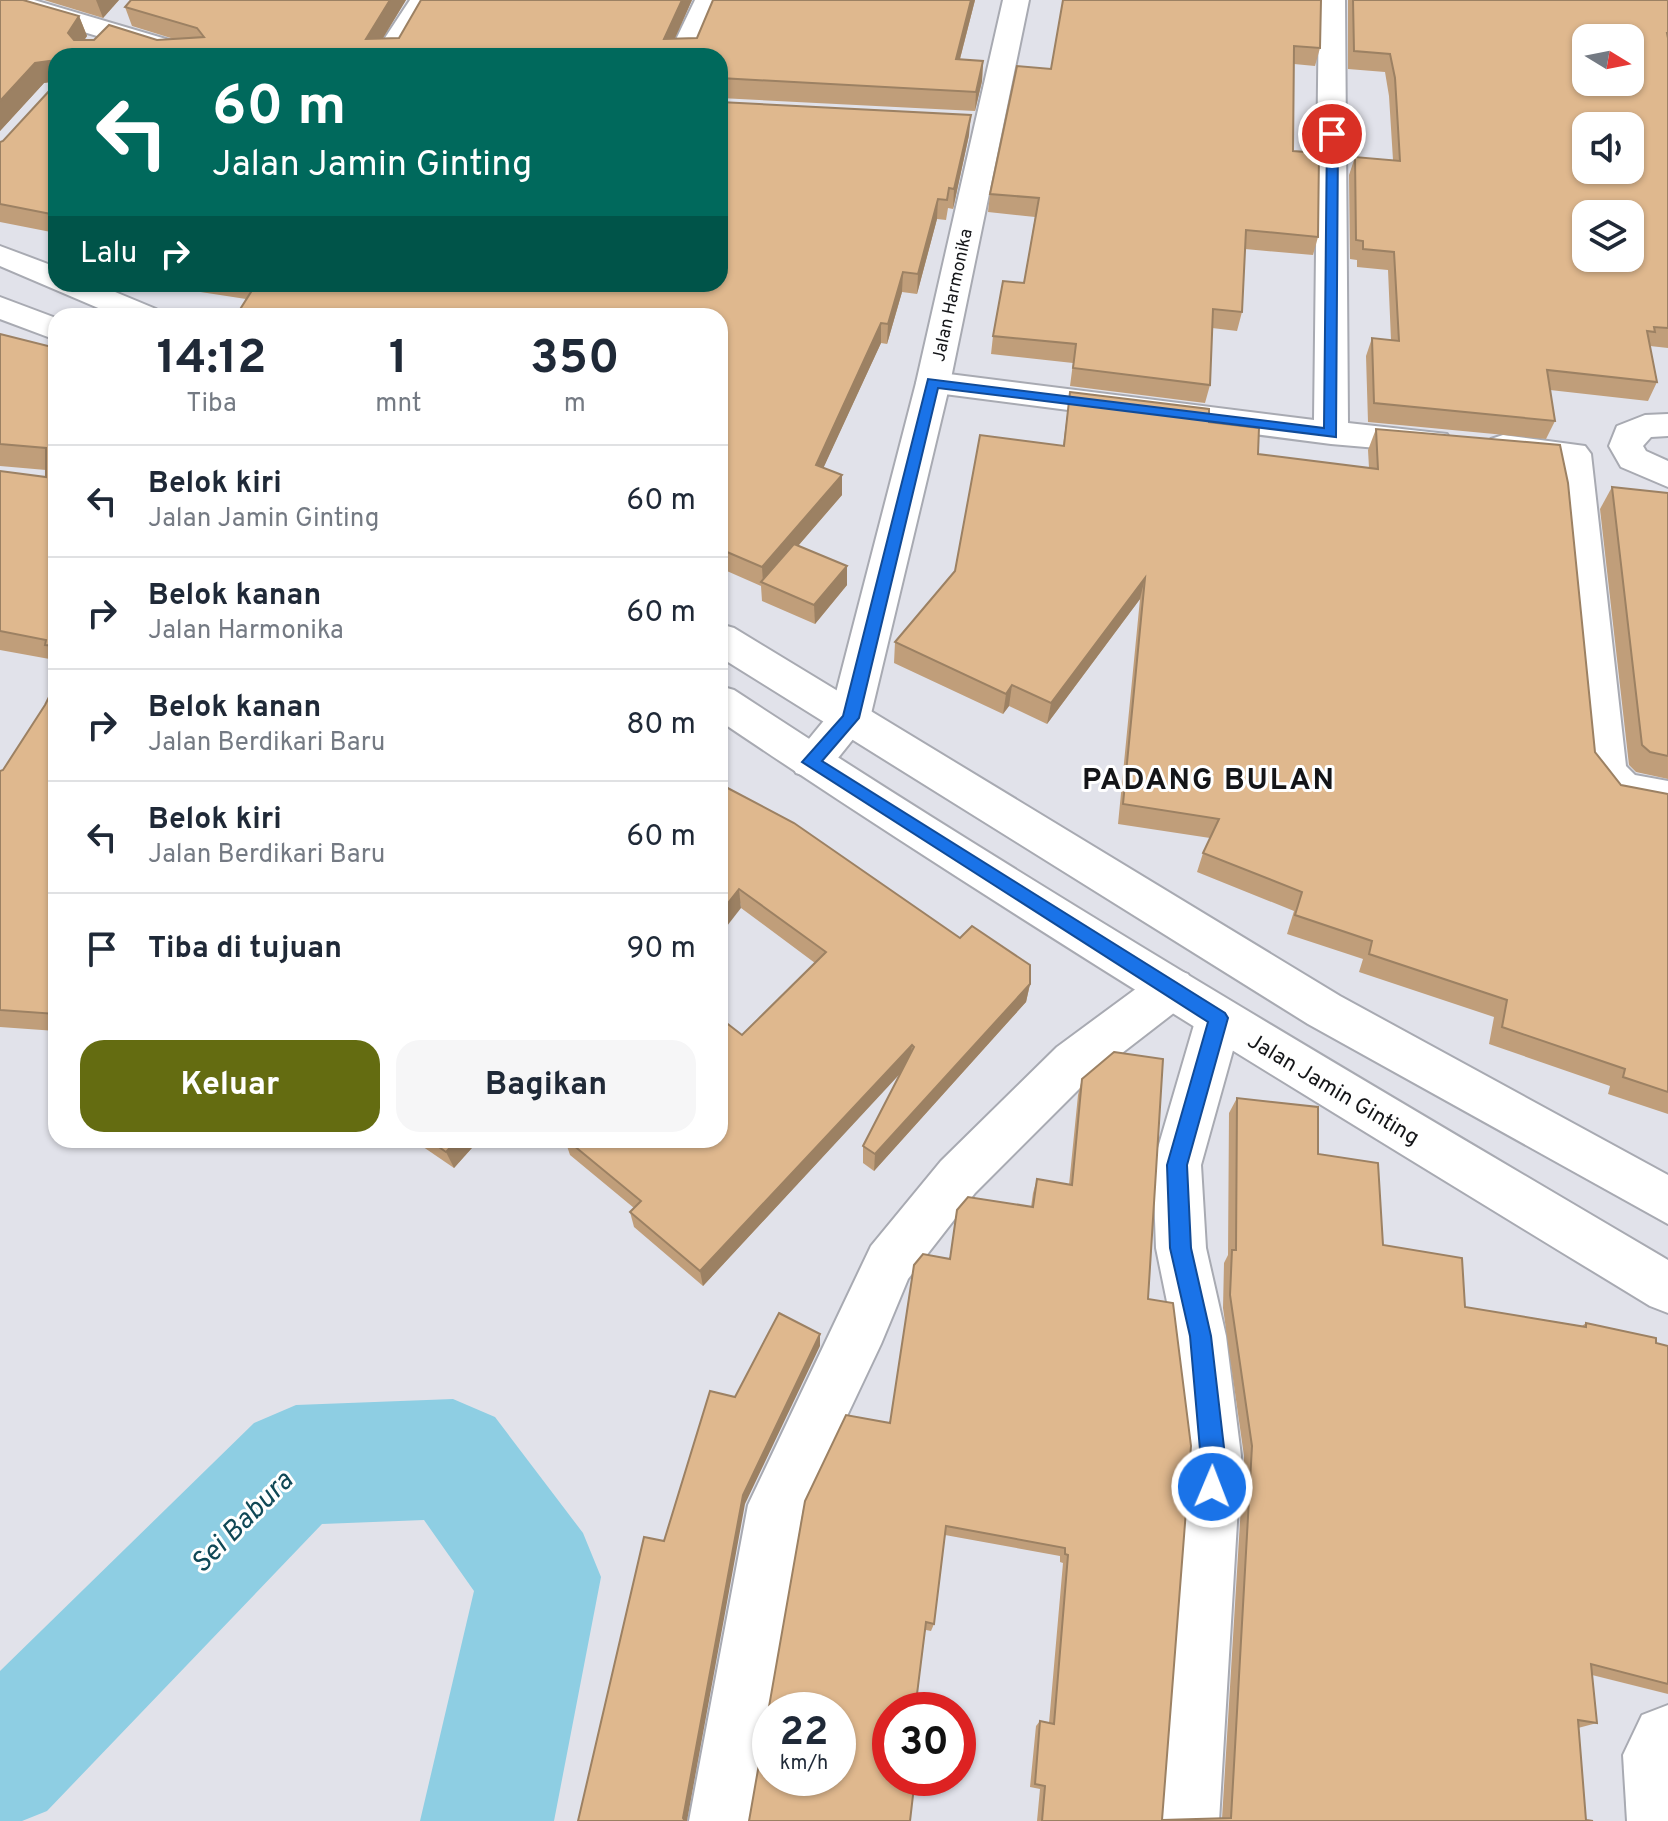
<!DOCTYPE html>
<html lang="id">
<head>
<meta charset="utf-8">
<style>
  :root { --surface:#fff; --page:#f6f6f7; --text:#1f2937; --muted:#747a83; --line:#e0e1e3; --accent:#646c11 }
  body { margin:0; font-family:Overpass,sans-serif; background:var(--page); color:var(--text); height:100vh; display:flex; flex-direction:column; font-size:30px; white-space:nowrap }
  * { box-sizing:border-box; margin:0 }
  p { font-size:26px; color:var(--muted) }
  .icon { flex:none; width:44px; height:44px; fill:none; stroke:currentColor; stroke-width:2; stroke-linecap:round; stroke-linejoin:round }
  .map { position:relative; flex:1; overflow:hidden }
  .sheet { position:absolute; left:48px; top:308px; width:680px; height:840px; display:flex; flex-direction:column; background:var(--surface); border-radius:24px; box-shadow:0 2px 6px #0004 }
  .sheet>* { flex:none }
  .banner { position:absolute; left:48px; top:48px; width:680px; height:244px; border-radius:24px; box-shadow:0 2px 6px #0004; background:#00695c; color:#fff; overflow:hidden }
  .needle { width:52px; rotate:100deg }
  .fabs { position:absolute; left:1572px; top:24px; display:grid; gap:16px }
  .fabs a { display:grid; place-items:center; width:72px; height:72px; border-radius:16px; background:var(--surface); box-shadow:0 2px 6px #0004; font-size:40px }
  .speed { position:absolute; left:752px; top:1692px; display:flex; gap:16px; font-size:40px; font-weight:700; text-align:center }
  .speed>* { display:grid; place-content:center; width:104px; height:104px; border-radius:50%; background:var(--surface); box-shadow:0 2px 6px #0004; line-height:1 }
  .speed small { font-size:20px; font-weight:400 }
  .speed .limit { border:12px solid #d22; background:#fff; color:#111 }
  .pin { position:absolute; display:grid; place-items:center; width:68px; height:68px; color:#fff; margin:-34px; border:4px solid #fff; border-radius:50%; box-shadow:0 2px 8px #0007 }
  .me { position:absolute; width:88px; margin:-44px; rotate:1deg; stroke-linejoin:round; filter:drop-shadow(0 0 6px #0008) }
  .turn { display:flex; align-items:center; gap:28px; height:168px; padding:0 32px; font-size:36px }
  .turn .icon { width:104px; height:104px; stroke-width:2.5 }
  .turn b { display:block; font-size:56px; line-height:68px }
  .then { display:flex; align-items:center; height:76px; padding:0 32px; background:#0003; gap:16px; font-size:30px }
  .eta { display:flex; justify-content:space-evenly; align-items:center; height:136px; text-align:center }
  .eta b { font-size:48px; font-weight:700; line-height:56px }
  .cta { display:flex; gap:16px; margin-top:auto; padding:16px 32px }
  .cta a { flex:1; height:92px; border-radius:24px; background:var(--accent); color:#fff; font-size:32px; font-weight:700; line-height:92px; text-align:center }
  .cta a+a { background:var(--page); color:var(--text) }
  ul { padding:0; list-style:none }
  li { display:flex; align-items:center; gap:24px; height:112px; padding:0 32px; border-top:2px solid var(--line) }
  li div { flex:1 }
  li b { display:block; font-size:30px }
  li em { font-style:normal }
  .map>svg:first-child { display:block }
</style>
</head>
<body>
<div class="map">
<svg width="1668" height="1821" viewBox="0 0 1668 1821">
  <rect width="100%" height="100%" fill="#e1e2ea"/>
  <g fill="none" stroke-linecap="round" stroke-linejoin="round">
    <polygon fill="#8ecee3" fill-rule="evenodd" points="453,1399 495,1417 583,1533 601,1577 554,1821 420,1821 474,1591 424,1520 322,1524 47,1811 22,1821 0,1821 0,1671 254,1423 296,1405"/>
    <g stroke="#a8aab2" stroke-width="4">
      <g id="minor">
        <polygon points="0,0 34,0 203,50 207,56 164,56 0,7"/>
        <polygon points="410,0 436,0 401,56 373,56"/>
        <polygon points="695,0 721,0 696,56 668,56"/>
        <polygon points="1319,0 1345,0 1348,423 1447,434 1452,442 1447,450 1435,453 1331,444 921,391 916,383 921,375 933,372 1314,420"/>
        <polygon points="1668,414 1668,436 1651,437 1643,446 1646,451 1668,461 1668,487 1621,467 1609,446 1617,426 1645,415"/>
        <polygon points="1503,435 1585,446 1591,454 1626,766 1635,775 1668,781 1668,813 1608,802 1585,772 1556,464 1491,455 1486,447 1491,439"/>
        <polygon points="1172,968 1188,974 1195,988 1188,1002 1091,1077 975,1193 908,1279 881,1344 803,1509 751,1821 689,1821 748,1505 871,1246 941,1161 1057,1047 1156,974"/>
        <polygon points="1219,998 1235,1004 1242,1018 1201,1165 1206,1248 1226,1336 1241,1456 1219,1821 1157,1821 1187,1456 1174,1336 1156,1248 1153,1165 1196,1018 1203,1004"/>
        <polygon points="1668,1705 1668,1821 1627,1821 1623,1755 1642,1715"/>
      </g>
    </g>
    <g stroke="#a8aab2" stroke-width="4">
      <polygon id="tertiary" points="1003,0 1029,0 950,383 870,718 826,773 811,778 796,773 790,762 831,712 916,383"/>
    </g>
    <g stroke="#a8aab2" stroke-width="4">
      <g id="primary">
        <polygon points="0,246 56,267 56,284 96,284 156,309 161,316 117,316 0,266"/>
        <polygon points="0,297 56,318 56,340 0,319"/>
        <polygon points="720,624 734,628 1340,996 1668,1175 1668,1224 1308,1024 720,657"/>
        <path d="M720 686 734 690C1039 890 1354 1075 1668 1260V1313L1650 1306C1337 1115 1024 926 720 721Z"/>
      </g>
    </g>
    <use href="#minor" fill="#fff" fill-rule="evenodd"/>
    <use href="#tertiary" fill="#fff" fill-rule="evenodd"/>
    <use href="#primary" fill="#fff" fill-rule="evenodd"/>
  </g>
  <g fill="#c09e7a">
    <polygon points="0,0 23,0 79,16 87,36 84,40 94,40 109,25 157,40 174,39 132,26 125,7 131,0 406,0 383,38 399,38 421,0 692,0 675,38 697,38 713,0 975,0 960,59 983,61 982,81 975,111 720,98 720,56 56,56 56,233 0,222 0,142 3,141 50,90 50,82 44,83 0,131"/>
    <polygon points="44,0 119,0 103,18"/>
    <polygon points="1063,0 1320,48 1315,66 1294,64 1293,151 1318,237 1313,255 1245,249 1242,312 1237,331 1212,328 1210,385 1205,403 1070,386 1073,363 991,354 993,336 1024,283 1035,217 988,212 990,194 1051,69"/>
    <polygon points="1348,0 1668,0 1668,348 1650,346 1657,382 1648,401 1550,390 1555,421 1546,439 1368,422 1366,356 1372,338 1391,340 1388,270 1357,267 1357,260 1350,259 1349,175 1355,157 1393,160 1389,96 1385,72 1348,69"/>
    <polygon points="969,135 953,209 948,208 946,220 937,219 917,294 902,292 887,344 881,343 823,468 842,475 842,495 798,546 847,566 847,585 815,624 762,601 761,586 720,568 720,316 241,316 239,311 246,299 194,291 191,284 720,284"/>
    <polygon points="0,334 56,348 56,662 55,660 0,650 0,471 46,477 46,470 0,466"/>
    <polygon points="1070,392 1209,422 1258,454 1369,468 1368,450 1376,429 1595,752 1621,785 1668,794 1668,1114 1608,1094 1610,1086 1489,1044 1494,1017 1359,972 1363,959 1287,934 1294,911 1197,872 1203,853 1210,838 1118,824 1140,599 1047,724 1009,706 1003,714 894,663 895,642 1063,446"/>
    <polygon points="1612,487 1668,493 1668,779 1636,772 1629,765 1600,509"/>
    <polygon points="56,683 56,1031 0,1027 0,771 3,770 45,705"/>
    <polygon points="720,784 1030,984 1026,1002 874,1171 863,1163 863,1146 901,1072 703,1286 634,1227 630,1212 634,1208 570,1155 565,1140 720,1140 742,1035 815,963 741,908"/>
    <polygon points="1082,1079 1148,1299 1162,1820 1222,1819 1244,1456 1223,1308 1224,1263 1228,1255 1229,1113 1237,1098 1318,1154 1383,1245 1465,1307 1582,1326 1586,1323 1668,1346 1668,1694 1592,1675 1597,1723 1578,1728 1586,1820 1593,1821 1037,1821 1040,1789 1030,1787 1036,1726 1040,1721 1049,1723 1063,1563 1060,1562 1060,1556 945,1535 934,1624 931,1631 926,1630 890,1710 890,1423 950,1259 1031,1207 1033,1193 1037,1179 1069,1185 1078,1095"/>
    <polygon points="413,1140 479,1140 454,1168"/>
  </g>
  <g fill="#9c8163">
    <polygon points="96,0 119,0 103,18"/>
    <polygon points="390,0 406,0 372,56 366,39"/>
    <polygon points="682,0 692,0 667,56 664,39"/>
    <polygon points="971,0 975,0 955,78 956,59"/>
    <polygon points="79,16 87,36 76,53 68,33"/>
    <polygon points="50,61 56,81 44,83 0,131 0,101 35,63"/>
    <polygon points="983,61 982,81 975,111 976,92"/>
    <polygon points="971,115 969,135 953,209 954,189"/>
    <polygon points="938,199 937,219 917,294 918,274"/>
    <polygon points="903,272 902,292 887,344 888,324"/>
    <polygon points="881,323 881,343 816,484 816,465"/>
    <polygon points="842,475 842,495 765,584 763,583 762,567"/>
    <polygon points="847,566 847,585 815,624 814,605"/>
    <polygon points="1145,578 1140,599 1047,724 1051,703"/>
    <polygon points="1012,685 1009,706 1003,714 1006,694"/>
    <polygon points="739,889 741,908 720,935 720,913"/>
    <polygon points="1030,984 1026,1002 874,1171 875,1154"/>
    <polygon points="912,1045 910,1063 703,1286 700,1271"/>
    <polygon points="457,1140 479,1140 454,1168 446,1152"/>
    <polygon points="820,1334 820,1346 745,1504 687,1821 685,1821 683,1818 743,1495"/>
  </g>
  <g fill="#dfb88e" stroke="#9c8163" stroke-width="2" fill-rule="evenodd">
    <polygon points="0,0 23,0 79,16 68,33 74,40 94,40 109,25 157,40 204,37 197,28 125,7 131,0 390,0 366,39 399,38 421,0 682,0 664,39 697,38 713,0 971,0 956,59 983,61 976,92 720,78 720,56 56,56 56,215 0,204 0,142 3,141 50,90 50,61 35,63 0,101"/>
    <polygon points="1063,0 1321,0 1320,48 1294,46 1293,151 1319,153 1318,237 1246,230 1242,312 1213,309 1210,385 1073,368 1076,344 993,336 1003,281 1024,283 1039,198 990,194 1017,66 1051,69"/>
    <path d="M1353 0H1668V33H1667L1668 38V328L1654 327 1655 332 1647 331 1657 382 1547 370 1555 421 1374 403 1372 338 1399 341 1394 252 1363 249V241L1356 240 1355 157 1400 161 1395 78 1390 54 1354 51ZM1586 38H1630V82H1586ZM1586 126H1630V170H1586ZM1586 214H1630V258H1586Z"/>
    <polygon points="720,102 971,115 954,189 949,188 947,200 938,199 918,274 903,272 888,324 881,323 816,465 842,475 762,567 720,549 720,316 317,316 298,312 296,316 287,316 239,311 256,284 720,284"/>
    <polygon points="0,334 56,348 56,646 45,645 46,640 0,631 0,471 46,477 46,448 0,444"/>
    <polygon points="1070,392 1209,409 1209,422 1259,428 1258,454 1378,469 1376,429 1560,445 1568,483 1595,752 1621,785 1668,794 1668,1092 1623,1077 1625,1069 1502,1027 1507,1000 1369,954 1372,941 1295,915 1302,892 1203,853 1219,819 1123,804 1145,578 1051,703 1012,685 1006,694 895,642 955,571 980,435 1064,446"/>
    <polygon points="1612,487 1668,493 1668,756 1650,752 1642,745"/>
    <polygon points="794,544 847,566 814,605 761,582"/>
    <polygon points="56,683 56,1014 0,1010 0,771 3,770 45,705"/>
    <polygon points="720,784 794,823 960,938 972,926 1030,965 1030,984 875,1154 863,1146 914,1047 912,1045 700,1271 630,1212 641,1201 567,1140 720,1140 720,1018 742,1035 826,952 739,889 720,913"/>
    <path d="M1114 1052 1163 1059 1148 1299 1173 1303 1191 1446 1162 1820 1231 1818 1252 1446 1230 1295 1232 1250H1236L1237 1098 1318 1107V1154L1378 1163 1383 1245 1462 1258 1465 1307 1586 1327V1323L1656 1338V1343L1668 1346V1684L1591 1664 1597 1723 1578 1720 1586 1820 1593 1821H1042L1045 1786 1035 1784 1040 1721 1054 1724 1068 1555 1065 1554V1548L946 1526 934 1624 926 1622 915 1710H890V1778H915L910 1821H749L805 1501 846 1415 890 1423 914 1265 923 1254 950 1259 957 1210 968 1197 1033 1207 1037 1179 1072 1185 1082 1079ZM770 1710H838V1778H770Z"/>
    <polygon points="429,1140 457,1140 446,1152"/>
    <polygon points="779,1313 820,1334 743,1495 683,1818 685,1821 578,1821 644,1537 664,1541 710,1391 735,1397"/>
  </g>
  <polygon fill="#1a73e8" stroke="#114b97" stroke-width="2" points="1327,132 1338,134 1336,437 938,388 859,718 822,761 1225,1013 1228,1018 1187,1165 1191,1248 1211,1336 1225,1456 1220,1495 1212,1498 1204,1495 1190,1336 1170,1248 1167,1165 1208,1022 802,762 843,716 928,379 1324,428"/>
  <g text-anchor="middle" stroke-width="6" stroke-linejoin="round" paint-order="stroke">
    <g font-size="18" fill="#141518" stroke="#fff">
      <text transform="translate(952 295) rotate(-78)" y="6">Jalan Harmonika</text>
    </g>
    <g font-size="22" fill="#141518" stroke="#fff">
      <text transform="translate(1334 1088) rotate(31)" y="8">Jalan Jamin Ginting</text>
    </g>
    <g font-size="28" font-style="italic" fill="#0f4856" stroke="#fff">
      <text transform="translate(241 1521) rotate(-45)" y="10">Sei Babura</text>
    </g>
    <g font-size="30" font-weight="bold" letter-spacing="2" fill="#141518" stroke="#fff">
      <text x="1209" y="789">PADANG BULAN</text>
    </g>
  </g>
</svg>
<div class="fabs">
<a><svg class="needle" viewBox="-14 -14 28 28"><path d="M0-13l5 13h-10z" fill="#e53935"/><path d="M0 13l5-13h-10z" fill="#747a83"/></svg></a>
<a><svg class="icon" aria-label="sound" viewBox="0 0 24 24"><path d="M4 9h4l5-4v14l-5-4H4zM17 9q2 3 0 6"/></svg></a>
<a><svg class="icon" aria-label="layers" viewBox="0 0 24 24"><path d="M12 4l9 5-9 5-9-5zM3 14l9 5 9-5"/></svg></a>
</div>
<div class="speed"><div>22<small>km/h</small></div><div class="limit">30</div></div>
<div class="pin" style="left:1332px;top:134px;background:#d93025"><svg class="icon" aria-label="arrive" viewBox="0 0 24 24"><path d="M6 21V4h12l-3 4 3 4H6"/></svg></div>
<svg class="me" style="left:1212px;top:1487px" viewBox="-20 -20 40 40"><circle r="17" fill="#1a73e8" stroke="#fff" stroke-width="3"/><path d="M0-11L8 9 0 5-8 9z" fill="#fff"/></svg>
<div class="banner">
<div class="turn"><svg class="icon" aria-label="left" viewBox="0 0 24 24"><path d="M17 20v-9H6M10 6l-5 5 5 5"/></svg><div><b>60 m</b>Jalan Jamin Ginting</div></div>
<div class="then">Lalu<svg class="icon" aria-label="right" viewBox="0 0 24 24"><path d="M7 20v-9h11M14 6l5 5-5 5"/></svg></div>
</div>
<section class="sheet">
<div class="eta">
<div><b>14:12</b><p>Tiba</p></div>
<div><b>1</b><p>mnt</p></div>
<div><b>350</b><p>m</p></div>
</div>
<ul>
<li><svg class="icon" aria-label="left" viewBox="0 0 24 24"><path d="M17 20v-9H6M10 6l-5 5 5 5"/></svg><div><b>Belok kiri</b><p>Jalan Jamin Ginting</p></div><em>60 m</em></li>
<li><svg class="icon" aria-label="right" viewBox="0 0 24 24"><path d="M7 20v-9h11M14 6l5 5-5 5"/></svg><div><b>Belok kanan</b><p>Jalan Harmonika</p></div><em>60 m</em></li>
<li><svg class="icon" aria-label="right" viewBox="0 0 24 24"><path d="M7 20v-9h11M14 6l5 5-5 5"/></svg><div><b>Belok kanan</b><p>Jalan Berdikari Baru</p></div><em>80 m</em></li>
<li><svg class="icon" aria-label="left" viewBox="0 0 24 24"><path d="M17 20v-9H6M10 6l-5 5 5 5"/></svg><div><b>Belok kiri</b><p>Jalan Berdikari Baru</p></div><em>60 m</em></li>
<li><svg class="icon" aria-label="arrive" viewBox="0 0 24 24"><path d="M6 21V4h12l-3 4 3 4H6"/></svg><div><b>Tiba di tujuan</b></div><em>90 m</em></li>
</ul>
<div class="cta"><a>Keluar</a><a>Bagikan</a></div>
</section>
</div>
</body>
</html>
